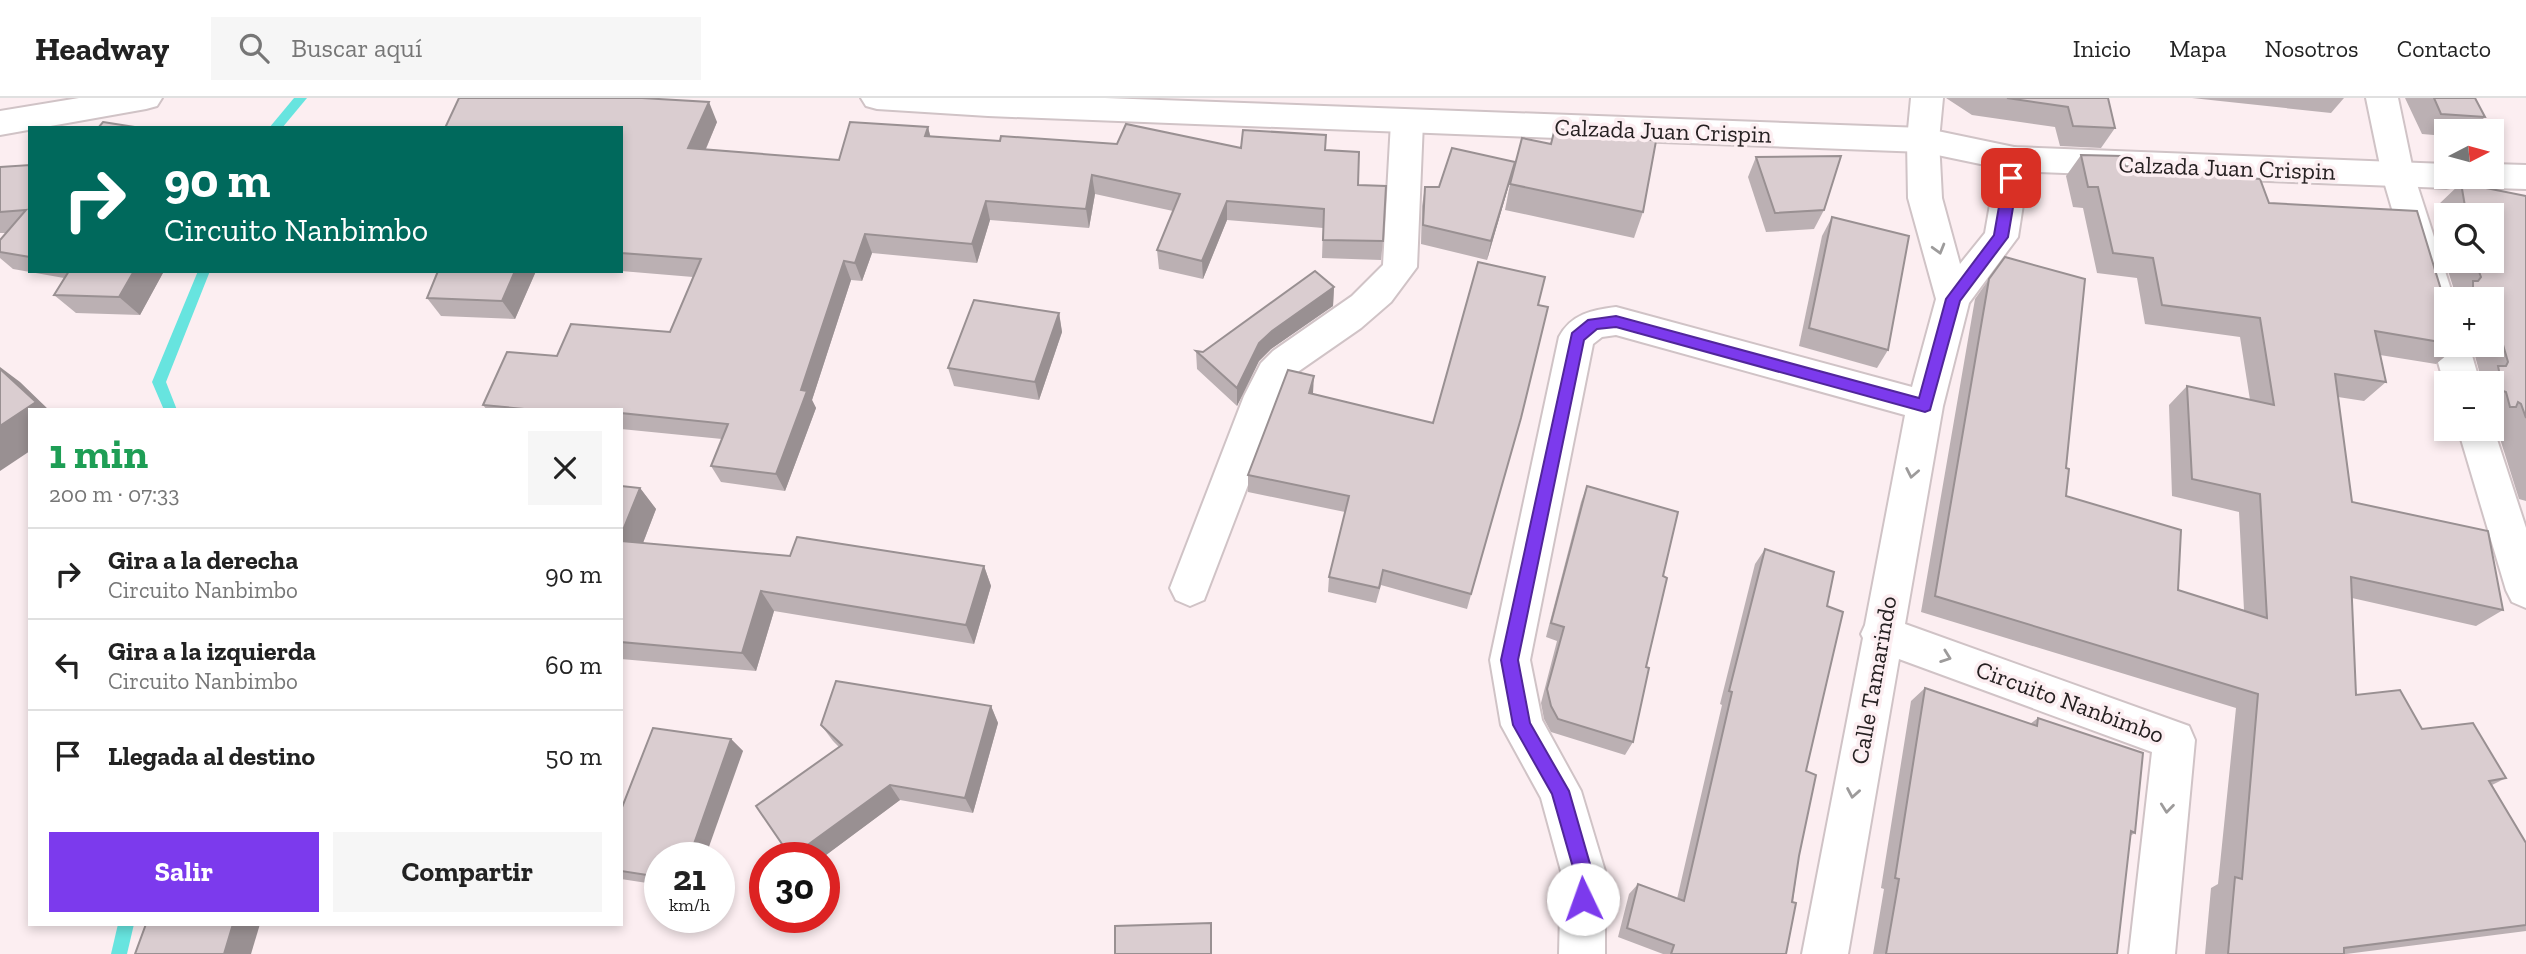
<!DOCTYPE html>
<html lang="es">
<head>
<meta charset="utf-8">
<style>
  :root { --surface:#fff; --page:#f6f6f6; --text:#222; --muted:#767676; --line:#e0e0e0; --accent:#7c3aed }
  body { margin:0; font-family:"Zilla Slab",serif; background:var(--page); color:var(--text); height:100vh; display:flex; flex-direction:column; font-size:26px; white-space:nowrap }
  * { box-sizing:border-box; margin:0 }
  p { font-size:23px; color:var(--muted) }
  .icon { flex:none; width:38px; height:38px; fill:none; stroke:currentColor; stroke-width:2; stroke-linecap:round; stroke-linejoin:round }
  .map { position:relative; flex:1; overflow:hidden }
  .sheet { position:absolute; left:28px; top:310px; width:595px; height:518px; display:flex; flex-direction:column; background:var(--surface); border-radius:0px; box-shadow:0 4px 10px #0003 }
  .sheet>* { flex:none }
  .top-card { position:absolute; left:28px; top:28px; width:595px; height:147px; border-radius:0px; box-shadow:0 4px 10px #0003; background:#00695c; color:#fff; overflow:hidden }
  .needle { width:46px; rotate:84deg }
  .fabs { position:absolute; left:2434px; top:21px; display:grid; gap:14px }
  .fabs a { display:grid; place-items:center; width:70px; height:70px; border-radius:0px; background:var(--surface); box-shadow:0 4px 10px #0003; font-size:35px }
  .speed { position:absolute; left:644px; top:744px; display:flex; gap:14px; font-size:35px; font-weight:700; text-align:center }
  .speed>* { display:grid; place-content:center; width:91px; height:91px; border-radius:50%; background:var(--surface); box-shadow:0 4px 10px #0003; line-height:1 }
  .speed small { font-size:18px; font-weight:400 }
  .speed .limit { border:10px solid #d22; background:#fff; color:#111 }
  .pin { position:absolute; display:grid; place-items:center; width:60px; height:60px; color:#fff; margin:-30px; border-radius:14px; box-shadow:0 4px 10px #0006 }
  .me { position:absolute; width:77px; margin:-38px; rotate:357deg; stroke-linejoin:round; filter:drop-shadow(0 0 5px #0008) }
  .turn { display:flex; align-items:center; gap:24px; height:147px; padding:0 21px; font-size:32px }
  .turn .icon { width:91px; height:91px; stroke-width:2.5 }
  .turn b { display:block; font-size:49px; line-height:60px }
  .round { display:grid; place-items:center; flex:none; width:74px; height:74px; border-radius:0px; background:var(--page) }
  .summary { display:flex; align-items:center; justify-content:space-between; height:119px; padding:0 21px }
  h1 { font-size:42px; font-weight:700; line-height:52px; color:#1e9e55 }
  .cta { display:flex; gap:14px; margin-top:auto; padding:14px 21px }
  .cta a { flex:1; height:80px; border-radius:0px; background:var(--accent); color:#fff; font-size:28px; font-weight:700; line-height:80px; text-align:center }
  .cta a+a { background:var(--page); color:var(--text) }
  ul { padding:0; list-style:none }
  li { display:flex; align-items:center; gap:21px; height:91px; padding:0 21px; border-top:2px solid var(--line) }
  li div { flex:1 }
  li b { display:block; font-size:26px }
  li em { font-style:normal }
  header { display:flex; align-items:center; gap:42px; box-sizing:border-box; height:98px; padding:0 35px; background:var(--surface); border-bottom:2px solid var(--line) }
  header strong { font-size:33px }
  nav { display:flex; gap:38px; margin-inline-start:auto; font-size:24px }
  .search { width:490px; height:63px; background:var(--page); display:flex; align-items:center; gap:18px; box-sizing:border-box; padding:0 24px; border-radius:0px; color:var(--muted); font-size:26px }
  .map>svg:first-child { display:block }
</style>
</head>
<body>
<header>
<strong>Headway</strong>
<div class="search"><svg class="icon" aria-label="search" viewBox="0 0 24 24"><circle cx="10" cy="10" r="6"/><path d="M15 15l6 6"/></svg>Buscar aquí</div>
<nav><a>Inicio</a><a>Mapa</a><a>Nosotros</a><a>Contacto</a></nav>
</header>
<div class="map">
<svg width="2526" height="856" viewBox="0 0 2526 856">
  <rect width="100%" height="100%" fill="#fceef1"/>
  <g fill="none" stroke-linecap="round" stroke-linejoin="round">
    <g fill="#67e4df" fill-rule="evenodd">
      <polygon points="294,0 307,0 282,30 269,30"/>
      <polygon points="198,173 210,173 166,284 177,312 164,312 152,284"/>
      <polygon points="118,826 134,826 127,856 111,856"/>
    </g>
    <g stroke="#d0c3c6" stroke-width="4">
      <g id="minor">
        <path d="M1911 0H1943L1939 42 1942 100 1960 166 1985 135 1998 61 2002 53 2014 49 2026 53 2030 61 2018 139 1969 205 1943 308 1905 526 2189 628 2195 642 2175 856H2129L2152 654 1899 561 1848 856H1802L1863 540 1861 536 1865 527 1905 317 1616 237 1602 239 1593 246 1530 562 1542 622 1581 693 1605 773V856H1559L1561 773 1541 700 1501 627 1490 562 1559 239C1571 216 1592 212 1616 209L1912 289 1936 201 1908 100 1907 42Z"/>
        <polygon points="2366,0 2398,0 2414,77 2454,201 2446,201 2446,247 2469,247 2480,285 2446,285 2446,290 2444,285 2433,247 2435,243 2428,233 2382,77"/>
        <polygon points="1407,12 1418,16 1423,24 1417,169 1391,204 1361,230 1299,273 1287,285 1204,502 1190,508 1176,502 1170,490 1244,298 1261,265 1273,253 1352,198 1383,167 1391,24 1396,16"/>
        <polygon points="2492,326 2526,430 2526,510 2512,504 2506,492 2458,331 2492,331"/>
      </g>
    </g>
    <g stroke="#d0c3c6" stroke-width="4">
      <g id="secondary">
        <polygon points="79,0 162,0 157,8 146,11 0,37 0,13"/>
        <polygon points="861,0 1105,0 1923,30 2014,49 2446,66 2446,79 2462,79 2458,87 2446,90 2014,73 1923,54 988,18 877,11 866,8"/>
        <polygon points="2492,66 2526,67 2526,91 2492,90 2480,87 2476,79 2492,79"/>
      </g>
    </g>
    <use href="#minor" fill="#fff" fill-rule="evenodd"/>
    <use href="#secondary" fill="#fff" fill-rule="evenodd"/>
  </g>
  <g fill="#bbb0b3" fill-rule="evenodd">
    <polygon points="1946,0 2108,0 2115,30 2101,50 2060,48 2055,29 1972,17"/>
    <polygon points="2192,0 2344,0 2331,15"/>
    <polygon points="2405,0 2475,0 2485,19 2470,33 2446,33 2446,38 2422,36"/>
    <polygon points="717,24 706,51 839,62 928,29 930,38 1000,43 1325,52 1358,87 1383,143 1381,162 1322,160 1323,130 1227,122 1203,181 1159,171 1157,152 1173,113 1095,96 1089,130 990,122 977,165 872,155 862,183 851,182 812,302 816,310 785,393 721,384 711,368 722,341 621,331 621,312 487,312 483,307 557,258 670,234 693,179 621,173 621,30"/>
    <polygon points="1607,40 1643,114 1634,140 1505,112 1510,86 1551,46"/>
    <polygon points="2081,57 2269,105 2446,245 2446,247 2459,247 2436,266 2380,257 2386,284 2364,303 2338,299 2352,404 2503,512 2476,528 2352,500 2356,597 2422,631 2506,680 2492,687 2526,745 2526,833 2346,856 2205,856 2211,790 2218,786 2236,610 1921,514 1975,201 1989,181 2066,370 2066,398 2178,492 2244,512 2239,414 2172,398 2169,307 2187,288 2250,302 2240,239 2145,226 2137,180 2097,175 2083,110 2073,109 2066,78"/>
    <polygon points="1756,59 1824,112 1814,131 1766,134 1748,79"/>
    <polygon points="30,67 30,173 164,173 140,217 76,215 54,197 64,180 13,171 0,160 0,142 6,135 0,135 0,69"/>
    <polygon points="1510,83 1487,162 1421,146 1422,108 1425,89 1439,89"/>
    <path d="M2461 85 2526 98V403L2519 401 2495 325 2492 326V285H2475L2481 280 2472 247H2492V201H2451L2456 198 2436 135 2441 130 2438 107ZM2446 117H2492V163H2446Z"/>
    <polygon points="1832,119 1888,252 1877,270 1799,248 1822,138"/>
    <polygon points="536,173 515,221 441,218 427,200"/>
    <polygon points="1334,189 1333,208 1271,251 1259,263 1237,308 1197,271 1196,253 1203,254"/>
    <polygon points="1538,207 1521,320 1467,511 1381,487 1376,505 1328,494 1329,479 1345,414 1248,394 1248,377 1313,296 1433,325"/>
    <polygon points="1059,215 1062,234 1039,302 954,288 948,270"/>
    <polygon points="621,388 640,390 656,411 643,445 790,458 984,468 991,488 974,546 774,513 756,573 621,561"/>
    <polygon points="1587,388 1663,478 1633,644 1625,657 1551,634 1544,621 1541,605 1557,543 1546,539 1581,404"/>
    <polygon points="1765,451 1827,508 1806,673 1799,758 1786,856 1663,856 1618,839 1629,796 1638,786 1677,801 1722,607 1720,606 1755,466"/>
    <polygon points="1925,590 2030,626 2038,620 2135,735 2130,738 2117,856 1873,856 1884,791 1881,790 1911,603"/>
    <polygon points="991,608 998,625 973,715 900,702 822,760 791,760 839,649 833,643 821,627"/>
    <polygon points="731,641 743,653 660,760 660,787 621,781 621,712"/>
  </g>
  <g fill="#999092">
    <polygon points="709,4 717,24 698,69 688,50"/>
    <polygon points="928,29 933,49 925,38"/>
    <polygon points="1515,64 1510,83 1487,162 1491,143"/>
    <polygon points="1092,77 1095,96 1089,130 1086,111"/>
    <polygon points="986,103 990,122 977,165 972,146"/>
    <polygon points="1227,103 1227,122 1203,181 1202,163"/>
    <polygon points="865,136 872,155 862,183 855,165"/>
    <polygon points="844,163 851,182 812,302 816,310 785,393 776,376 801,292"/>
    <polygon points="134,173 164,173 140,217 119,199"/>
    <polygon points="515,173 536,173 515,221 502,203"/>
    <polygon points="1334,189 1333,208 1271,251 1259,263 1237,308 1237,290 1259,245 1272,233"/>
    <polygon points="1059,215 1062,234 1039,302 1035,284"/>
    <polygon points="0,269 20,284 49,312 30,312 30,353 0,373"/>
    <polygon points="1314,278 1313,295 1309,295"/>
    <polygon points="640,390 656,411 636,463 621,445 621,437"/>
    <polygon points="984,468 991,488 974,546 966,527"/>
    <polygon points="761,493 774,513 756,573 742,555"/>
    <polygon points="991,608 998,625 973,715 965,700"/>
    <polygon points="731,641 743,653 705,760 689,760"/>
    <polygon points="890,687 900,702 822,760 791,759"/>
    <polygon points="233,826 260,826 251,856 224,856"/>
  </g>
  <g fill="#dacdd0" stroke="#999092" stroke-width="2">
    <polygon points="459,0 642,0 709,4 688,50 839,62 850,24 928,29 925,38 1000,43 1001,38 1117,46 1126,26 1241,50 1243,32 1326,37 1325,52 1359,54 1358,87 1386,88 1383,143 1323,142 1324,111 1227,103 1202,163 1157,152 1180,96 1092,77 1086,111 986,103 972,146 865,136 855,165 844,163 801,292 807,293 776,376 711,368 728,326 621,315 621,312 578,311 578,312 535,312 483,307 507,254 557,258 571,226 670,234 701,161 621,155 621,30 445,30"/>
    <polygon points="2007,0 2108,0 2115,30 2073,28 2068,9"/>
    <polygon points="2434,0 2475,0 2485,19 2441,16"/>
    <polygon points="103,24 141,30 98,30"/>
    <polygon points="1555,30 1607,40 1609,33 1656,43 1643,114 1510,86 1522,40 1551,46"/>
    <polygon points="1452,50 1515,64 1491,143 1423,127 1425,89 1439,89"/>
    <polygon points="2081,57 2122,58 2125,68 2260,81 2269,105 2417,113 2446,208 2446,245 2375,233 2386,284 2335,276 2352,404 2488,433 2503,512 2351,479 2356,597 2400,592 2422,631 2473,625 2506,680 2489,683 2526,745 2526,827 2344,850 2344,856 2228,856 2235,779 2242,781 2258,596 1935,498 1989,181 2005,159 2085,181 2066,370 2069,371 2066,398 2181,432 2178,492 2267,520 2260,396 2192,381 2187,288 2274,307 2260,220 2162,207 2153,160 2113,155 2098,89 2088,89"/>
    <polygon points="1841,58 1824,112 1775,115 1756,59"/>
    <polygon points="30,67 30,159 0,154 0,142 26,112 0,114 0,69"/>
    <polygon points="2461,85 2526,98 2526,320 2521,306 2518,304 2516,309 2510,309 2506,294 2503,293 2498,268 2506,268 2508,264 2497,226 2492,225 2492,201 2473,201 2473,183 2478,183 2481,179 2475,163 2492,163 2492,117 2460,117 2459,114 2466,114"/>
    <polygon points="1832,119 1909,138 1888,252 1809,230"/>
    <polygon points="1478,164 1545,179 1538,207 1548,209 1521,320 1471,496 1383,472 1379,490 1329,479 1349,398 1248,377 1288,272 1314,278 1309,295 1433,325"/>
    <polygon points="69,173 134,173 119,199 54,197"/>
    <polygon points="438,173 515,173 502,203 427,200"/>
    <polygon points="1315,173 1334,189 1272,233 1259,245 1237,290 1196,253 1203,254"/>
    <polygon points="974,202 1059,215 1035,284 948,270"/>
    <polygon points="0,271 36,304 0,328"/>
    <polygon points="621,388 640,390 621,437"/>
    <polygon points="1587,388 1678,414 1663,478 1667,480 1646,569 1649,570 1633,644 1558,621 1551,608 1547,591 1564,529 1551,525"/>
    <polygon points="797,439 984,468 966,527 761,493 742,555 621,544 621,443 790,458"/>
    <polygon points="1765,451 1834,474 1827,508 1843,514 1806,673 1816,677 1799,758 1792,804 1796,805 1786,856 1671,856 1674,847 1627,830 1638,786 1684,803 1732,594 1729,593"/>
    <polygon points="836,583 991,608 965,700 890,687 791,759 756,708 842,647 821,627"/>
    <polygon points="1925,590 2037,628 2038,620 2143,655 2135,735 2131,733 2117,856 1886,856 1899,781 1895,780"/>
    <polygon points="653,630 731,641 689,760 660,760 660,779 621,773 621,712"/>
    <polygon points="1211,825 1211,856 1115,856 1115,828"/>
    <polygon points="146,826 233,826 224,856 135,856"/>
  </g>
  <defs><path id="oneway-chevron" d="M-2-3.5L2.5 0L-2 3.5" fill="none" stroke-width="1.6" stroke-linecap="round" stroke-linejoin="round" transform="scale(1.75)"/></defs>
  <g stroke="#9d9b9b">
    <use href="#oneway-chevron" transform="translate(1939 151) rotate(74)"/>
    <use href="#oneway-chevron" transform="translate(1912 375) rotate(101)"/>
    <use href="#oneway-chevron" transform="translate(1946 559) rotate(20)"/>
    <use href="#oneway-chevron" transform="translate(1853 695) rotate(100)"/>
    <use href="#oneway-chevron" transform="translate(2167 710) rotate(96)"/>
  </g>
  <polygon fill="#7c3aed" stroke="#51269a" stroke-width="2" points="2011,75 2018,80 2008,139 1960,203 1930,312 1925,314 1616,229 1597,231 1584,242 1518,562 1530,625 1569,693 1592,773 1592,801 1589,807 1583,810 1576,807 1574,801 1574,773 1552,696 1513,627 1501,562 1572,235 1588,222 1616,218 1919,300 1946,201 1994,137 2004,80"/>
  <g text-anchor="middle" stroke-width="7" stroke-linejoin="round" paint-order="stroke">
    <g font-size="24" fill="#252021" stroke="#fceef1">
      <text transform="translate(1663 33) rotate(2)" y="8">Calzada Juan Crispin</text>
      <text transform="translate(2227 70) rotate(2)" y="8">Calzada Juan Crispin</text>
      <text transform="translate(1874 582) rotate(-80)" y="8">Calle Tamarindo</text>
      <text transform="translate(2070 604) rotate(20)" y="8">Circuito Nanbimbo</text>
    </g>
  </g>
</svg>
<div class="fabs">
<a><svg class="needle" viewBox="-14 -14 28 28"><path d="M0-13l5 13h-10z" fill="#e53935"/><path d="M0 13l5-13h-10z" fill="#767676"/></svg></a>
<a><svg class="icon" aria-label="search" viewBox="0 0 24 24"><circle cx="10" cy="10" r="6"/><path d="M15 15l6 6"/></svg></a>
<a>+</a>
<a>−</a>
</div>
<div class="speed"><div>21<small>km/h</small></div><div class="limit">30</div></div>
<div class="pin" style="left:2011px;top:80px;background:#d93025"><svg class="icon" aria-label="arrive" viewBox="0 0 24 24"><path d="M6 21V4h12l-3 4 3 4H6"/></svg></div>
<svg class="me" style="left:1583px;top:801px" viewBox="-20 -20 40 40"><circle r="19" fill="#fff"/><path d="M0-13L10 11 0 6-10 11z" fill="#7c3aed"/></svg>
<div class="top-card">
<div class="turn"><svg class="icon" aria-label="right" viewBox="0 0 24 24"><path d="M7 20v-9h11M14 6l5 5-5 5"/></svg><div><b>90 m</b>Circuito Nanbimbo</div></div>
</div>
<section class="sheet">
<div class="summary"><div><h1>1 min</h1><p>200 m · 07:33</p></div><a class="round"><svg class="icon" aria-label="close" viewBox="0 0 24 24"><path d="M6 6l12 12M18 6L6 18"/></svg></a></div>
<ul>
<li><svg class="icon" aria-label="right" viewBox="0 0 24 24"><path d="M7 20v-9h11M14 6l5 5-5 5"/></svg><div><b>Gira a la derecha</b><p>Circuito Nanbimbo</p></div><em>90 m</em></li>
<li><svg class="icon" aria-label="left" viewBox="0 0 24 24"><path d="M17 20v-9H6M10 6l-5 5 5 5"/></svg><div><b>Gira a la izquierda</b><p>Circuito Nanbimbo</p></div><em>60 m</em></li>
<li><svg class="icon" aria-label="arrive" viewBox="0 0 24 24"><path d="M6 21V4h12l-3 4 3 4H6"/></svg><div><b>Llegada al destino</b></div><em>50 m</em></li>
</ul>
<div class="cta"><a>Salir</a><a>Compartir</a></div>
</section>
</div>
</body>
</html>
